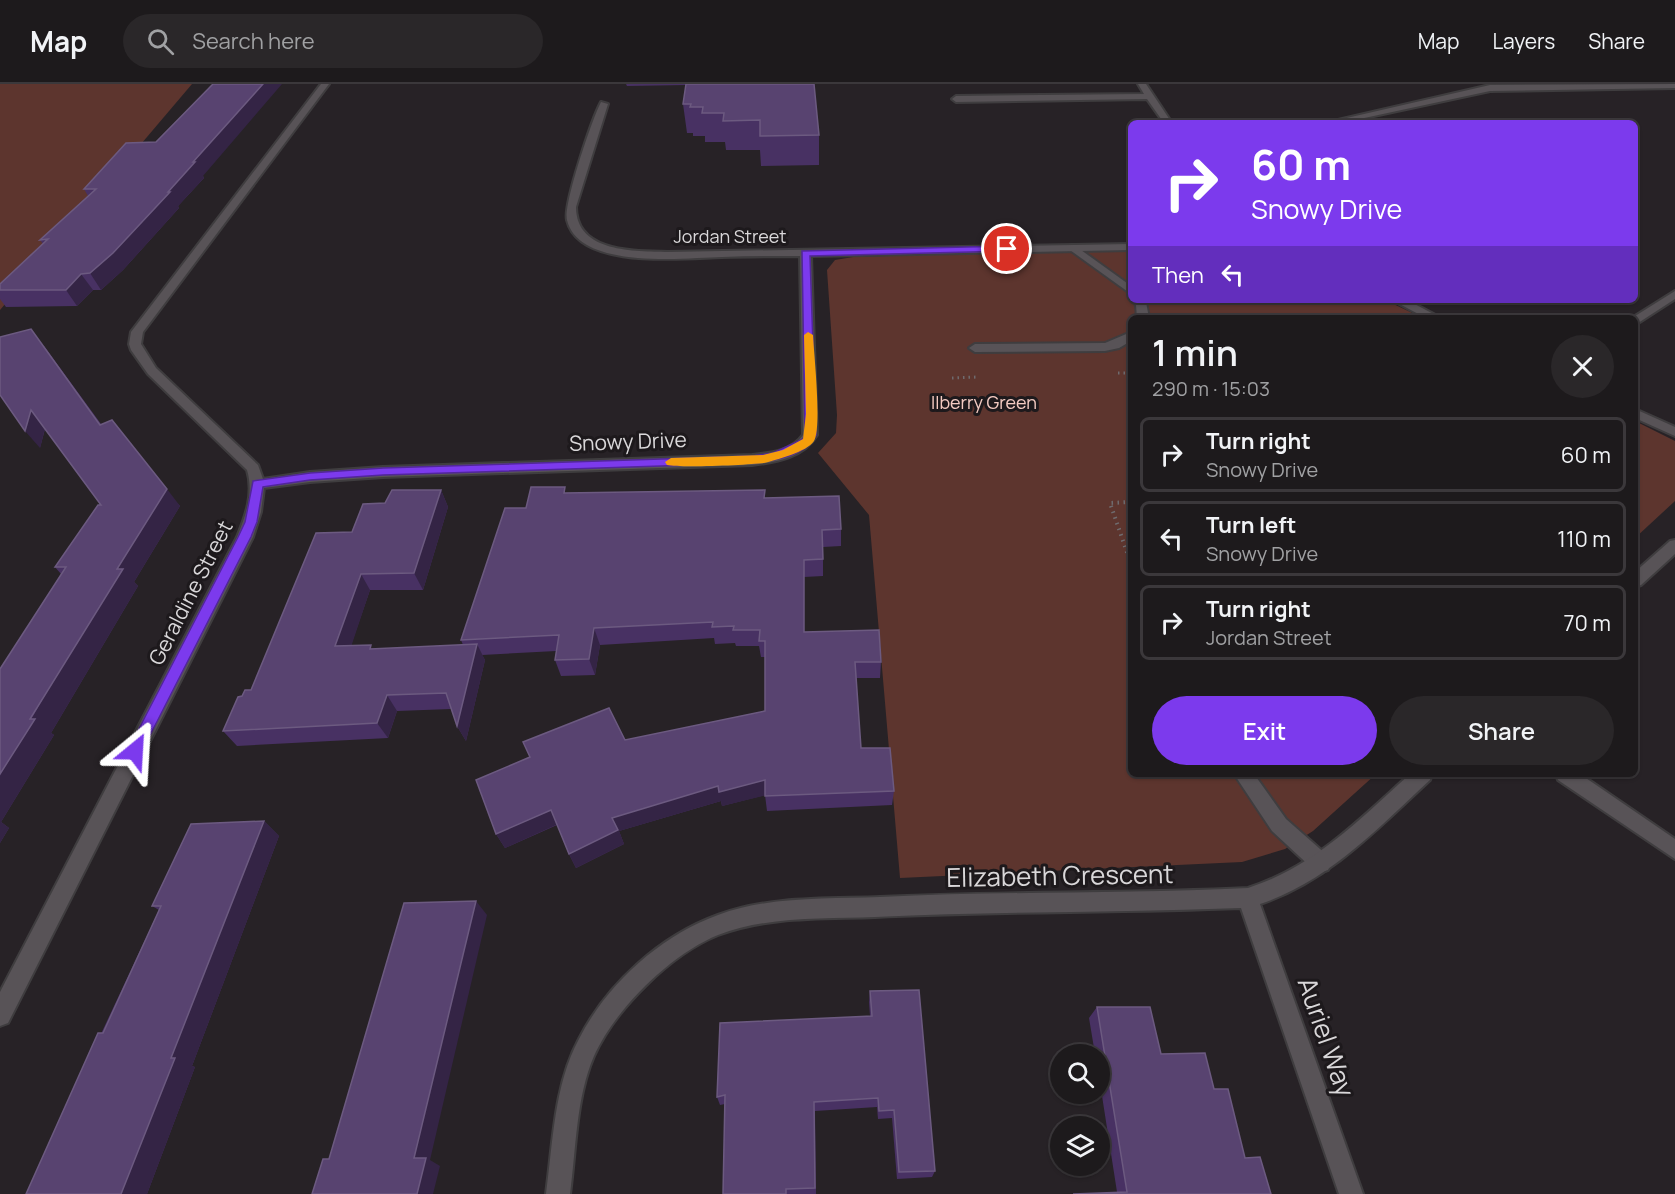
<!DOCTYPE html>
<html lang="en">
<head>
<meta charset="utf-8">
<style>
  :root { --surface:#1d1a1c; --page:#2a2729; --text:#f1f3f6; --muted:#a0a1a3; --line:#3b383b; --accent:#7c3aed }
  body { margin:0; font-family:Manrope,sans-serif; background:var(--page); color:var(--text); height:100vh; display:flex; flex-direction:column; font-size:22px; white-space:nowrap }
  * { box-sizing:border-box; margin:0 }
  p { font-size:20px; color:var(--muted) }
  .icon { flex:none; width:33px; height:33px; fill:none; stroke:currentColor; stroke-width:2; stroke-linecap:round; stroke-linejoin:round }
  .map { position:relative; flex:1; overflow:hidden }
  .drawer { position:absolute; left:1128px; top:231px; width:510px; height:462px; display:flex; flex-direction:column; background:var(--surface); border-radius:9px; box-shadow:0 2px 4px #0004,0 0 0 2px var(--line) }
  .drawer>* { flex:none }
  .banner { position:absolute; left:1128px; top:36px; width:510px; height:183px; border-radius:9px; box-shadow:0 2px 4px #0004,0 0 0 2px var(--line); background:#7c3aed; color:#fff; overflow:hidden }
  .controls { position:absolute; left:1050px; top:960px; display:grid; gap:12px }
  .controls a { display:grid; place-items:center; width:60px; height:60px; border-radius:50%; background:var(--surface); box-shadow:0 2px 4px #0004,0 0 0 2px var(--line); font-size:30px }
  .pin { position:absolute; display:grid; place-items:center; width:51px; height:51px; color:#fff; margin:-26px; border:3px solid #fff; border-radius:50%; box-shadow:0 2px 6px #0007 }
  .me { position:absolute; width:66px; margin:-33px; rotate:27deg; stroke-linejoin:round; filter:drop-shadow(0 0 4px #0008) }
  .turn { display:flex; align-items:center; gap:21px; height:126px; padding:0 24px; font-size:27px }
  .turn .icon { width:78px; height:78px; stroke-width:2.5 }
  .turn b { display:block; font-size:42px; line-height:51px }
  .then { display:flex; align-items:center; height:57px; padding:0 24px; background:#0003; gap:12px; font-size:22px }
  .round { display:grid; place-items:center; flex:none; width:63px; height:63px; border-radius:32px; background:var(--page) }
  .summary { display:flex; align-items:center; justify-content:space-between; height:102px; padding:0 24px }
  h1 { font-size:36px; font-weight:600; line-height:45px }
  .cta { display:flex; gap:12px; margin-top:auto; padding:12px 24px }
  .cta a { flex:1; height:69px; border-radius:36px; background:var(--accent); color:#fff; font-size:24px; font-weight:600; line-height:69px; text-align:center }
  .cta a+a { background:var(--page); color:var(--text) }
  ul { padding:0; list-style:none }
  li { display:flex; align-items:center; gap:18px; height:75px; margin:0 12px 9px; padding:0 12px; border:3px solid var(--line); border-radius:9px }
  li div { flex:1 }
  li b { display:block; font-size:22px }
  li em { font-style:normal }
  header { display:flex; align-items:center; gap:36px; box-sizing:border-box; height:84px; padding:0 30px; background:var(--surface); border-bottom:2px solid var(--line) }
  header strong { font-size:28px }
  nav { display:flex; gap:33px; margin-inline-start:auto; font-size:21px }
  .search { width:420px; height:54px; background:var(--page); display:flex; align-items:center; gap:15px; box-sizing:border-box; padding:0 21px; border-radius:33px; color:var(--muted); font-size:22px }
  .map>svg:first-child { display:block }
</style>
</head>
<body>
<header>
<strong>Map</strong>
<div class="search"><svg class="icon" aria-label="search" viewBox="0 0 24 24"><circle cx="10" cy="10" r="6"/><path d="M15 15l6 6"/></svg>Search here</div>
<nav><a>Map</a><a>Layers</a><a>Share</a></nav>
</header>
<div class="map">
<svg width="1675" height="1110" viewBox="0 0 1675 1110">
  <rect width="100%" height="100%" fill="#272226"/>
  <g fill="#5d352e">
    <polygon points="0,0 192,0 0,226"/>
    <polygon points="1131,165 1131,216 1385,216 1423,234 1131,234 1131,690 1376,690 1313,747 1285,765 1242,778 900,794 869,431 818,369 836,349 837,331 827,186 835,176 853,173"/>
    <polygon points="1635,337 1675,357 1675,417 1635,454"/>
  </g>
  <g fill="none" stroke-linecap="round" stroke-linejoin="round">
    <g stroke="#3f3d3f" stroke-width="4">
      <g id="service">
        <polygon points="1074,161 1131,202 1131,210 1070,166 1070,162"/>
        <polygon points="1132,216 1146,218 1149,234 1137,234 1136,221"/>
        <polygon points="1131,248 1131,257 1119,264 1105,267 975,268 969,264 975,260 1105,259"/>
        <polygon points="1234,690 1254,690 1286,735 1328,772 1331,779 1328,786 1321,788 1314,786 1272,747"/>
      </g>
    </g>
    <g stroke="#3f3d3f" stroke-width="4">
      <g id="minor">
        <path d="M321 0H329L143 248 141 260 156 284 258 381 263 395 310 388 383 383 752 371C771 369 792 367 803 351L800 172C774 172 748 172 722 173 683 174 579 186 567 136 563 121 592 35 601 18L608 20 576 123C576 169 635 167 668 168L1131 160V166L811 172 817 351C803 374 777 378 752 381L383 393 310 398 264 404 261 428 253 453 8 939 0 942V908L237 453C246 431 254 409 247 386L148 290 131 266 129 260 131 248Z"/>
        <polygon points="1138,0 1146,0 1172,39 1164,39 1147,15 956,18 952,15 956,12 1144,10"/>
        <polygon points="1675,0 1675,4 1490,7 1341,39 1325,39 1490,1"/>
        <polygon points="1675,207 1675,215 1635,241 1635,234 1632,234"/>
        <polygon points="1392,216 1407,216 1441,234 1426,234"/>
        <polygon points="1635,325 1675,343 1675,352 1635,334"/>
        <polygon points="1675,456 1675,470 1641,501 1635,503 1635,488 1670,457"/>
        <path d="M1410 690H1432L1430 696C1378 744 1329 797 1260 820L1363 1110H1339L1241 824C1119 829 997 827 875 833 824 835 767 832 718 851 671 870 615 925 594 972 576 1013 576 1066 570 1110H546C553 1059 554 1001 579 955 607 900 660 852 718 831 769 812 827 815 880 813 1003 807 1125 810 1248 804 1314 783 1360 735 1410 690Z"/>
        <polygon points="1556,690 1580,690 1675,755 1675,775 1558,696"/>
      </g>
    </g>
    <g stroke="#6f6b6e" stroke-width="3" stroke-dasharray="1.5 4" stroke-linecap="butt">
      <polyline points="1118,289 1128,289 1131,299"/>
      <polyline points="952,294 978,293"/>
    </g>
    <polyline stroke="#6f6b6e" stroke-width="4" stroke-dasharray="1.5 4.5" stroke-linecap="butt" points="1131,418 1110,419 1131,480"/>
    <use href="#service" fill="#585357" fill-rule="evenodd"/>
    <use href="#minor" fill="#585357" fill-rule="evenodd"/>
  </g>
  <g fill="#483163">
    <polygon points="626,0 814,0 819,51 819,81 761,82 760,66 726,66 725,58 705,58 705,52 693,52 693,49 687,49 683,20 686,1 627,2"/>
    <polygon points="203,92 204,94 178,122 179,124 123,186 101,206 93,206 77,222 6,223 0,215 0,200 43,160 40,156 88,112 84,105"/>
    <polygon points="44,262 101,340 180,422 134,498 138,502 51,649 54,651 1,738 9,744 0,759 0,585 61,490 55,483 101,421 45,345 40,364"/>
    <polygon points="441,406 448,423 423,506 370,506 351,561 374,565 463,561 461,556 526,424 567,409 765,414 841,445 841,462 823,463 823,492 804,493 804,548 881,578 880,594 856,594 861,664 894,707 892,721 767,727 765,711 722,722 721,717 619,747 624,760 576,784 569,770 557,741 505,764 496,750 625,656 765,627 765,573 761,573 759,562 736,562 735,559 715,560 714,554 600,561 595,591 561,592 555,576 556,567 482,571 485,576 466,657 457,642 451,625 397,627 388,654 237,662 223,647 242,612 251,606 352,448 385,419"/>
    <polygon points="264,737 279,752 192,982 195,983 147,1110 26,1110 159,826 152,822"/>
    <polygon points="870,907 935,1087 932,1093 897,1095 892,1034 878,1035 877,1023 815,1027 816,1110 723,1110 725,1020 720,1021 717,1013 870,932 869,918"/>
    <polygon points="1097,923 1161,970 1214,1005 1245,1074 1271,1110 1117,1108 1100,999 1100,970 1095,970 1089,934"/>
  </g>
  <g fill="#342445">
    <polygon points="263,0 282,0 203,92 204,94 178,122 179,124 123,186 101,206 90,189 168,108 193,78"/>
    <polygon points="81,190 93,206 77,222 66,206"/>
    <polygon points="31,326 45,344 40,364 25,347"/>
    <polygon points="167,405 180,422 134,498 138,502 51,649 54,651 1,738 9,744 0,759 0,690 117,485"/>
    <polygon points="441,406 448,423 423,506 414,489"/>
    <polygon points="361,490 370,506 346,578 335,562"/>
    <polygon points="594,544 600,561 595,591 589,575"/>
    <polygon points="477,560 485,576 466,657 457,642"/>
    <polygon points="387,611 397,627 388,654 377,639"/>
    <polygon points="765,696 767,711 722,722 721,717 619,747 624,760 576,784 569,770 612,734 718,702"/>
    <polygon points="551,726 558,740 505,764 496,750"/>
    <polygon points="264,737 279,752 192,982 195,983 147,1110 121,1110 171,974"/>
    <polygon points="476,817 487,831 430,1076 440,1082 433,1110 417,1110 414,1074"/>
  </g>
  <g fill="#584370" stroke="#6c5a80" stroke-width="1.5">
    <polygon points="213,0 263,0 193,78 195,78 168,108 170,108 113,169 90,189 81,190 66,206 0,206 0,200 48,155 40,156 96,105 84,105 126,59 156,58"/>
    <polygon points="686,0 814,0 819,51 760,52 760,36 723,37 724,29 702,29 703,23 690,23 691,20 683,20"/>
    <polygon points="31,245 100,341 112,336 167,405 117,485 123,485 30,635 35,635 0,690 0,585 66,483 55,483 98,421 101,421 31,326 25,347 0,311 0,253"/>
    <polygon points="531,403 565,403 564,409 765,406 764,414 839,412 841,445 822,446 823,475 804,476 804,548 879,546 881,578 855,578 861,664 890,664 894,707 765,712 765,696 719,708 718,702 612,734 618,746 569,770 551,726 496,750 476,696 530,673 523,658 609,624 625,656 765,627 765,557 759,557 760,546 733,546 734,542 712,543 713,538 594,544 589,575 555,576 559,551 461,556 505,424 526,424"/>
    <polygon points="392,406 441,406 414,489 361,490 335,562 371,561 370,565 477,560 457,642 446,609 387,611 377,639 223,647 238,613 242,612 245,606 251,606 316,449 352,448 363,420 385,419"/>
    <polygon points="264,737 171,974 175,974 121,1110 26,1110 98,949 103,949 161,822 152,822 191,740"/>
    <polygon points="476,817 414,1074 426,1074 417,1110 312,1110 323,1075 329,1075 404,819"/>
    <polygon points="919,906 935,1087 899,1088 894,1026 879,1027 878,1014 814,1018 815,1104 786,1105 786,1110 723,1110 725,1011 717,1013 720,939 872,932 870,907"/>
    <polygon points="1097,923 1150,923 1161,970 1205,969 1214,1005 1228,1005 1245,1074 1260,1073 1271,1110 1073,1110 1127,1108"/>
  </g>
  <path fill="#7c3aed" stroke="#51269a" stroke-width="1.5" d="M1007 162 1010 163V167L810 172 816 351C808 371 772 377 753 379L383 391 310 396 263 403 257 438 251 453 140 671 135 673 130 671 127 667 130 662 238 453 245 438 253 397 310 389 383 384 753 372 773 369 803 355 805 351 802 167Z"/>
  <path fill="#f59e0b" d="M808 248 813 251C814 271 822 343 814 357 807 368 776 376 764 379 748 381 681 384 667 381L665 378 671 374 763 371 783 366 803 355 806 330 804 251Z"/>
  <g text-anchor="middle" stroke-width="6" stroke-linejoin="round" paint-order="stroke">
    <g font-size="18" fill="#d9d7d9" stroke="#1d191c">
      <text x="730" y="159">Jordan Street</text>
    </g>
    <g font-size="18" fill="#f4cbc2" stroke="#1d191c">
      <text x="984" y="325">Ilberry Green</text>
    </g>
    <g font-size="21" fill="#d9d7d9" stroke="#1d191c">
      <text transform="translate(628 358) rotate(-2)" y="7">Snowy Drive</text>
      <text transform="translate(191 509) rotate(-63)" y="7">Geraldine Street</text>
    </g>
    <g font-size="26" fill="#d9d7d9" stroke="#1d191c">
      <text transform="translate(1060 792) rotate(-1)" y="9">Elizabeth Crescent</text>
      <text transform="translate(1326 953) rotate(71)" y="9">Auriel Way</text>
    </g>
  </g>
</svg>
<div class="controls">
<a><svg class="icon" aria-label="search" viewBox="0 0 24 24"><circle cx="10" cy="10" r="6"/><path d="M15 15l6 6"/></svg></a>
<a><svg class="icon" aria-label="layers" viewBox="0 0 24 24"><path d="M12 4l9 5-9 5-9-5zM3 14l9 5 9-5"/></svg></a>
</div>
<div class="pin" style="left:1007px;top:165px;background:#d93025"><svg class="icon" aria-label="arrive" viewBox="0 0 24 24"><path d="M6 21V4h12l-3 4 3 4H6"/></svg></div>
<svg class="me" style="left:135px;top:667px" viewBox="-20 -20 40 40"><path d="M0-17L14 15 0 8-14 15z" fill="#7c3aed" stroke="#fff" stroke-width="4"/></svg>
<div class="banner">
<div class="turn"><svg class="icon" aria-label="right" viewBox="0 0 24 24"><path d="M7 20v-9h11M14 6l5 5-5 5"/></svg><div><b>60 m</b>Snowy Drive</div></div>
<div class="then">Then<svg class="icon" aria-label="left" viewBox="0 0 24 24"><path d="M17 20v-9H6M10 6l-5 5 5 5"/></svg></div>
</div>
<section class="drawer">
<div class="summary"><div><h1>1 min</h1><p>290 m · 15:03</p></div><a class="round"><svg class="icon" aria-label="close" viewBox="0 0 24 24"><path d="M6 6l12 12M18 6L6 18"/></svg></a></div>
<ul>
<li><svg class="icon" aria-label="right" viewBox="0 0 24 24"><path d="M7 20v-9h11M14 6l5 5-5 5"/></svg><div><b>Turn right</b><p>Snowy Drive</p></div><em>60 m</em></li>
<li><svg class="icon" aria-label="left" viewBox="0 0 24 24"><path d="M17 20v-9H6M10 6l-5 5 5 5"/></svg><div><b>Turn left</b><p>Snowy Drive</p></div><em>110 m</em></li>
<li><svg class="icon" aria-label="right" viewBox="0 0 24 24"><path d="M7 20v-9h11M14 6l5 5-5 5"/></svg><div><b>Turn right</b><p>Jordan Street</p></div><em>70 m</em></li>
</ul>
<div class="cta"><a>Exit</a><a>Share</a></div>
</section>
</div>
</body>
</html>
